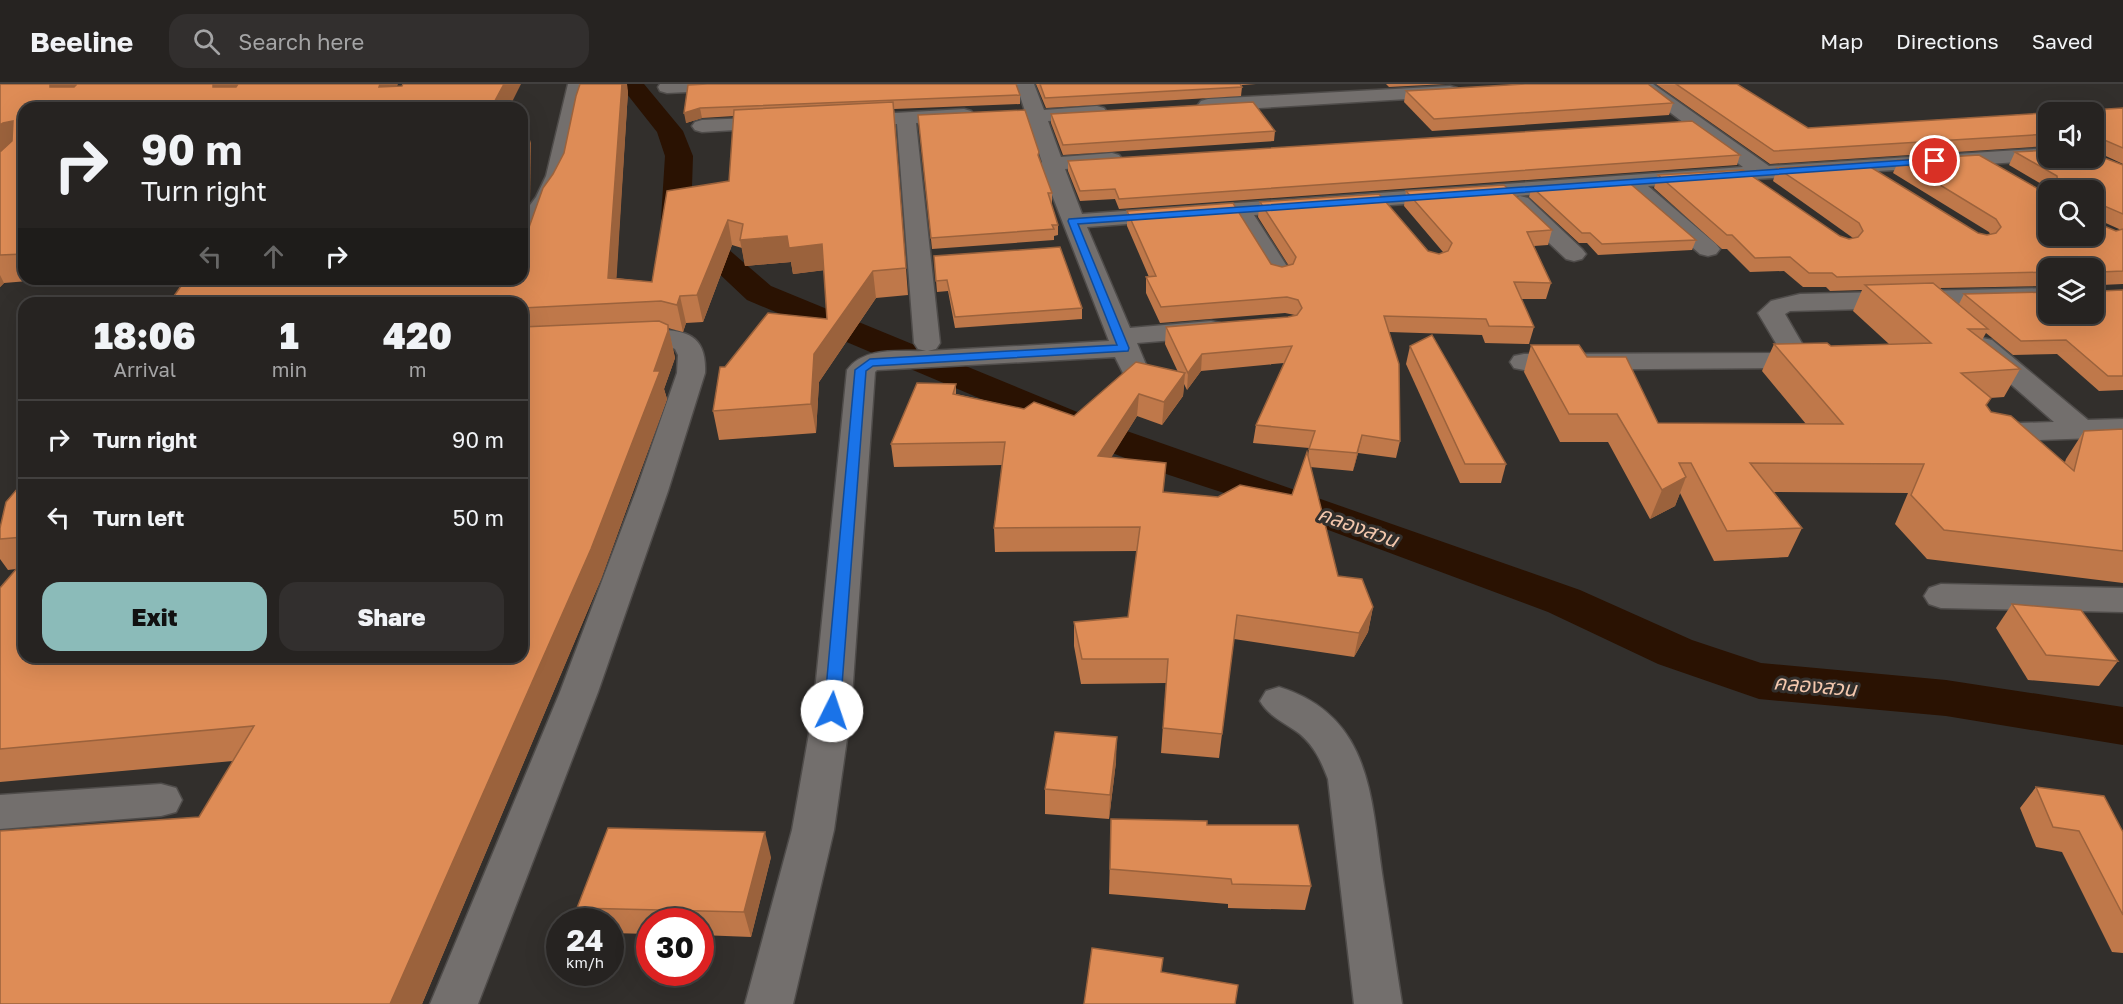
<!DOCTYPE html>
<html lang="en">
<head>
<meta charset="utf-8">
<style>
  :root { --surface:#262321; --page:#322f2e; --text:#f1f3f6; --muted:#a4a4a5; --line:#42403f; --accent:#8bbbb9 }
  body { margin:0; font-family:"Golos Text","Noto Sans Thai",sans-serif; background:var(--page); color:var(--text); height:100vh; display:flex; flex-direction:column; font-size:22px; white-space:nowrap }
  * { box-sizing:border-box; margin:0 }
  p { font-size:20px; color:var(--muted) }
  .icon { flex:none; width:33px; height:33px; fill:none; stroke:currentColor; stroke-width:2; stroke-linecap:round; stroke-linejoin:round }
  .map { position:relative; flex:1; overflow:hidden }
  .side { position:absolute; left:18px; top:213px; width:510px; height:366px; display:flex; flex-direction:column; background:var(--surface); border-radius:18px; box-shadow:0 6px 24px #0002,0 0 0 2px var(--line) }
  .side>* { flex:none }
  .banner { position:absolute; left:18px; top:18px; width:510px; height:183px; border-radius:18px; box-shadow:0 6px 24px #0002,0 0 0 2px var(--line); background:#262321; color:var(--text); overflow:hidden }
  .controls { position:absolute; left:2038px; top:18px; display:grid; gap:12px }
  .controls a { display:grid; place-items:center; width:66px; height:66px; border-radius:12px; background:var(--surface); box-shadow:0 6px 24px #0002,0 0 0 2px var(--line); font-size:30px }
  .speed { position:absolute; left:546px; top:824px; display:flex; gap:12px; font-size:30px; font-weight:700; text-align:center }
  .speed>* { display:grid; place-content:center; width:78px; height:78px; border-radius:50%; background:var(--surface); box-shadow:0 6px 24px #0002,0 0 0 2px var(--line); line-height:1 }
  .speed small { font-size:15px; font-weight:400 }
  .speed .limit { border:9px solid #d22; background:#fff; color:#111 }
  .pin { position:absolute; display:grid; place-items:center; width:51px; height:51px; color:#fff; margin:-26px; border:3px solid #fff; border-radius:50%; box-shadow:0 2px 6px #0007 }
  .me { position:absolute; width:66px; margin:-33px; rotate:4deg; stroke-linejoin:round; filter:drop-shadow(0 0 4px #0008) }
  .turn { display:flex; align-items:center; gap:21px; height:126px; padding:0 24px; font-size:27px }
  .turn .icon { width:78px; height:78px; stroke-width:2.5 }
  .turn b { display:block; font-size:42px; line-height:51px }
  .lanes { display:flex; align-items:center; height:57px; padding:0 24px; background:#0003; justify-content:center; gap:30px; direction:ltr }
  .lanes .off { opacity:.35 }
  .eta { display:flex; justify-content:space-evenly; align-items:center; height:102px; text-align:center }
  .eta b { font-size:36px; font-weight:800; line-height:42px }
  .cta { display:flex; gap:12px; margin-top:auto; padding:12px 24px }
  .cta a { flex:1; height:69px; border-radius:18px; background:var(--accent); color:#111; font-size:24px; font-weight:800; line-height:69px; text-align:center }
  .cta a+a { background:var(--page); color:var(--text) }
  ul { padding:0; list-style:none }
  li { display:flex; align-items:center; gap:18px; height:78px; padding:0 24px; border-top:2px solid var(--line) }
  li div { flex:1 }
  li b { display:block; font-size:22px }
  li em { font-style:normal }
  header { display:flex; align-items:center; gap:36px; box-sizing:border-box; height:84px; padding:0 30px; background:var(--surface); border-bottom:2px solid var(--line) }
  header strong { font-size:28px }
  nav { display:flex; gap:33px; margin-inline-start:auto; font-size:21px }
  .search { width:420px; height:54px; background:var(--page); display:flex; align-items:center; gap:15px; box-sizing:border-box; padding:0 21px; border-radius:18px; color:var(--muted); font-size:22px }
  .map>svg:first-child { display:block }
</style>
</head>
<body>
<header>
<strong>Beeline</strong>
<div class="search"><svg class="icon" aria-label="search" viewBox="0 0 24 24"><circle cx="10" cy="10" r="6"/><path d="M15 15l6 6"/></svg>Search here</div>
<nav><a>Map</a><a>Directions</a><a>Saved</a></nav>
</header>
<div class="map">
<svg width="2123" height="920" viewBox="0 0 2123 920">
  <rect width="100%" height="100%" fill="#322f2c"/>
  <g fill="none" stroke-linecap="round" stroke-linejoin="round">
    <polygon fill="#2a1202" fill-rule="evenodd" points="619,0 644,0 683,47 693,72 691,133 771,202 1104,339 1580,506 1692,556 1761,579 1946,596 2123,623 2123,661 1946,632 1759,615 1658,580 1548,528 1264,422 1169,391 1076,355 747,216 661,135 665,72 657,48"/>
    <g stroke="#4f4c4a" stroke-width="3">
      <g id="minor">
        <polygon points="568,0 586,0 568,92 558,114 530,153 522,155 522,132 536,113 546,92"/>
        <polygon points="660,0 738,0 736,4 729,6 667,9 660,7 658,3"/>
        <path d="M1016 0H1034L1044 26 1097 22 1104 24 1107 28 1104 32 1097 34 1048 37 1061 73 1112 69 1119 71 1122 75 1119 79 1112 81 1065 85 1082 130 1743 83 1632 0H1653L1769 82 2049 64V74H2057L2049 76 1648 102 1716 160 1720 165 1716 170 1708 172 1700 170 1624 104 1254 131 1292 190 1289 195 1280 197 1271 195 1233 132 1087 143 1130 244 1211 237 1220 239 1224 245 1220 251 1211 253 1137 259 1147 283 1143 289 1133 291 1123 289 1115 273 877 286 875 288 851 627 834 746 793 920H745L792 746 813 627 847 286C864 262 900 268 926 267L918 265 914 259 897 40 850 42 843 40 840 36 843 32 964 25 971 27 974 31 971 35 964 37 916 39 940 259 936 265 928 267 1109 257 1040 80 1042 78Z"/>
        <polygon points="1450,2 1457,4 1459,8 1457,12 1208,27 1201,25 1198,21 1201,17 1208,15"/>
        <polygon points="778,33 785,35 788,39 785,43 702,48 695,46 692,42 695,38 702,36"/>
        <polygon points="1520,112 1528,114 1582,165 1586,170 1582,175 1574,177 1566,175 1512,124 1509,119 1512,114"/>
        <polygon points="2049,204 2049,220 1790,227 1785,230 1807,268 1795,282 1785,284 1524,286 1514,284 1510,278 1514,272 1524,270 1777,269 1780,266 1758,229 1771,217 1800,210"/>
        <path d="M651 246C685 245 707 250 705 289L668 407 598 608 478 920H430L560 608 636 407 677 289 678 271 675 265C657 256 636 266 617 262L613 256 617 250Z"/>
        <polygon points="1983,254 1992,256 2088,336 2123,335 2123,353 1987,358 1977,355 1972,349 1977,343 1987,340 2054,338 1974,268 1970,262 1974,256"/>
        <polygon points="1941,500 2123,504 2123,528 1941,524 1929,520 1924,512 1929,504"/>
        <path d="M1279 603C1370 631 1371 711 1382 789 1389 833 1395 876 1402 920H1354L1328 695C1321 677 1315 663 1300 650 1286 639 1269 633 1260 617L1266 607Z"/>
        <polygon points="161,700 176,704 182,716 176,728 161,732 0,745 0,711"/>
      </g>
    </g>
    <use href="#minor" fill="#736f6d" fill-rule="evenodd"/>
  </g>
  <g fill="#bf784a" fill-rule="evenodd">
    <polygon points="0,0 396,3 521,0 24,24 24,195 52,195 4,199 0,203"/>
    <polygon points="1036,0 1256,0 1241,1 1242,3 1241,12 1046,24"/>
    <polygon points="1386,0 1446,0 1389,3"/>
    <polygon points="1656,0 1737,0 1808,44 2123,24 2123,80 2095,67 2094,68 2094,28 2049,28 2049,62 1770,80"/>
    <polygon points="688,1 1020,11 1020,20 894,25 908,211 876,214 819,298 816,349 719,356 713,327 725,283 827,235 824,186 793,190 791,178 745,182 742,164 732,161 703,238 686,239 683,248 668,244 675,274 664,305 667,315 601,495 422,920 0,920 199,733 233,677 0,698 0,504 16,485 8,486 0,475 0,444 24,397 24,573 522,573 522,132 527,149 628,7 616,194 652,198 729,97 734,32 702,34 686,39"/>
    <polygon points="1406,7 1673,19 1669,31 1432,47 1404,18"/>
    <polygon points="1051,30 1275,47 1274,57 1063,71 1051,39"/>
    <polygon points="918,31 1039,75 1052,109 1052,119 1051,119 1058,141 1058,151 1054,152 1054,156 932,165"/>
    <path d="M2015 68 2123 81V200L2101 201V207L2123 206V306L2099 307 2057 270 2013 271 1986 249 1982 256 2020 285 2004 313 1990 314 1986 322 1991 328 2065 378 2066 375 2084 347 2123 345V499L1927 475 1895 440 1908 409 1774 408 1802 444 1788 473 1714 477 1680 409 1675 422 1650 435 1608 358H1560L1524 288 1531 261 1587 273 1658 339 1806 340 1762 287 1774 260 1831 262 1889 260 1853 227 1862 206 1830 207 1826 203H1803L1784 187 1750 188 1727 165H1722L1654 104 1658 91 1840 152 1849 155 1853 154 1773 97 1777 84 1978 149 1987 151 1990 150 1989 148 1893 89 1899 76 2049 152 2094 106H2050V105L2009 81ZM2099 136 2119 145 2120 146 2116 147 2099 140ZM2049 184H2094L2049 230 1964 210 1959 220 1940 204 2049 202Z"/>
    <polygon points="1740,71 1737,81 1119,125 1115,115 1080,117 1068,87 1068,77"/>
    <polygon points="1532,103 1696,156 1692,166 1598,171 1587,159 1579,159 1529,113"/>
    <path d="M1406 107 1552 146 1548 161 1534 162 1551 199 1546 215H1521L1534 243 1529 260 1485 259 1482 251 1389 248 1400 357 1396 374 1358 369 1353 387 1310 383 1338 492 1373 523 1368 548 1354 573 1234 555 1219 674 1161 669 1166 599 1081 600 1074 562V538L1128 533 1137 467 995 468 994 444 1002 381 894 383 891 360 956 300V310L1024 325 1074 332 1178 288 1165 260 1166 243 1288 233 1295 231 1285 229 1160 239 1146 209V193H1149L1127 142V127L1271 180 1282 183 1289 182 1258 133 1260 118 1428 167 1439 170 1443 168 1404 122ZM1284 279 1256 341 1253 359 1309 364 1308 372 1292 411 1218 413 1164 408 1111 373 1137 332 1162 341 1183 312 1184 300 1187 306 1201 287Z"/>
    <polygon points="934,172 1082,224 1082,235 955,244 948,207 937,208"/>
    <polygon points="1410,262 1506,380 1501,399 1460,399 1406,280"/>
    <polygon points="2012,520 2118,577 2099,602 2028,596 1996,544"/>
    <polygon points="1116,678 1109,735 1045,730 1045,705"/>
    <polygon points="2036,703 2123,748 2123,869 2112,868 2062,768 2036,763 2020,724"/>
    <polygon points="1111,735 1207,741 1311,802 1305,826 1228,824 1228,820 1109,810"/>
    <polygon points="771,773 751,853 700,851 700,837 650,837 650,850 610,849 610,837 583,837 577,824"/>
  </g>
  <g fill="#9b623c">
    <polygon points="50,0 85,0 61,22 50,3"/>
    <polygon points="212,0 239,0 222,23 213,3"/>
    <polygon points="380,0 398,0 387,24 379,3"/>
    <polygon points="504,0 521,0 509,24 491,24"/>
    <polygon points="622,0 627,0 628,7 615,220 608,194"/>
    <polygon points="700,24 702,34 686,39 684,29"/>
    <polygon points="524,36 531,59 530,118 522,129 522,94"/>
    <polygon points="13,37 24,58 0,76 0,41 3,39"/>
    <polygon points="522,132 529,156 522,173"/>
    <polygon points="728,136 732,161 703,238 697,211"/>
    <polygon points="787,152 822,160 826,186 793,190 791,178 745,182 740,156"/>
    <polygon points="873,187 876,214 819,298 816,349 811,320 814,270"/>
    <polygon points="0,191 4,199 0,203"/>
    <polygon points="680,212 686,239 683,248 677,221"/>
    <polygon points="668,241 675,274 664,305 667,315 601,495 422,920 390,920 654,287"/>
    <polygon points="1202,270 1201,287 1187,306 1188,289"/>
    <polygon points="1185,289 1183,312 1162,341 1164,318"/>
    <polygon points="1139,310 1137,332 1098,395 1098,372"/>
    <polygon points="1362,351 1358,369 1353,387 1357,369"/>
    <polygon points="1686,393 1675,422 1650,435 1662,406"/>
    <polygon points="1373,523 1368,548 1354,573 1359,549"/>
    <polygon points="1117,653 1116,678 1109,735 1110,711"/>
    <polygon points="765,748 771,773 751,853 744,828"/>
  </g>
  <g fill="#de8c56" stroke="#9b623c" stroke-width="1.5">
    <polygon points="0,0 50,0 50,3 74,3 77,0 213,0 213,3 236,3 238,0 380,0 379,3 402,2 403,0 504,0 491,24 24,24 24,170 0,171 0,68 12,57 13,37 3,39 0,41"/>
    <polygon points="580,0 622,0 608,194 652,198 667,107 729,97 734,26 893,18 906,184 873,187 814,270 811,320 713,327 720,283 725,283 768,229 827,235 822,160 789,164 787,152 740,156 743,140 728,136 697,211 680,212 677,221 661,217 522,224 522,219 169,219 186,195 522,195 522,163 543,104 553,90 564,69 576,12"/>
    <polygon points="707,0 1016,0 1020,11 700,24 684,29 688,1"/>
    <polygon points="1040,0 1240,0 1242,3 1045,14"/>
    <polygon points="1525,0 1648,0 1673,19 1434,35 1406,7"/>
    <polygon points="1676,0 1737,0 1808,44 2123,24 2123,64 2102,55 2099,59 2094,60 2094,28 2049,28 2049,50 1774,67"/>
    <polygon points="1253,18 1275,47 1063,61 1051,30"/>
    <polygon points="1025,26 1039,68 1038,71 1052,109 1048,109 1058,141 1052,141 1054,145 931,154 918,31"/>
    <polygon points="522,36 524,36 522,94"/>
    <polygon points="1692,37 1740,71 1119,115 1115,105 1080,107 1068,77"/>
    <polygon points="2049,66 2049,74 2094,74 2094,70 2123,81 2123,130 2100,120 2099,140 2116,147 2123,145 2123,187 2101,188 2101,207 2123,206 2123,292 2108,292 2066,256 2021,257 1964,210 2049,208 2049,230 2094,230 2094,184 2049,184 2049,188 1837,193 1832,189 1809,189 1790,173 1755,174 1732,151 1727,151 1658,91 1743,86 1840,152 1849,155 1858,153 1863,147 1859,139 1777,84 1864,79 1978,149 1987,151 1996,149 2001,143 1996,135 1899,76 1979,71 2049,111 2049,152 2094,152 2094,106 2058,106 2057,92 2015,68"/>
    <polygon points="1626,96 1696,156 1602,160 1590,149 1582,149 1532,103"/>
    <polygon points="1504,101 1552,146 1527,148 1551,199 1514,198 1534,243 1489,242 1486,235 1384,232 1399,280 1400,357 1362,351 1357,369 1309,365 1315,347 1256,341 1292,262 1202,270 1188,289 1166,243 1288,233 1297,231 1302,224 1298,216 1287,213 1161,223 1146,193 1156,192 1127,127 1233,119 1271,180 1282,183 1293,180 1296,173 1260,118 1379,110 1428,167 1439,170 1448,167 1452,159 1406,107"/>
    <polygon points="1060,163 1082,224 955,233 947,196 936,197 934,172"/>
    <polygon points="1933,199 1988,245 1968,245 2020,285 1961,289 1991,314 1986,321 1991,328 2011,332 2074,387 2084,347 2123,345 2123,467 1944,446 1911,411 1924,380 1750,379 1802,444 1727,447 1691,379 1679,379 1686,393 1662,406 1617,330 1569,330 1531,261 1579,261 1587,273 1626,273 1658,339 1843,340 1774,260 1827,259 1831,262 1931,259 1865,201"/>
    <polygon points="659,237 668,241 668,247 654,287 660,287 591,465 390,920 0,920 0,747 199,733 254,642 0,665 0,504 24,476 24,573 522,573 522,243"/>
    <polygon points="1432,251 1506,380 1465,380 1410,262"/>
    <polygon points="1136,278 1185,289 1164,318 1139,310 1098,372 1166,379 1163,408 1218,413 1240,401 1292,411 1307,368 1338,492 1362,495 1373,523 1359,549 1237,531 1222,650 1163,644 1168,575 1082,575 1074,538 1128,533 1140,443 994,444 1005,358 891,360 917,299 956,300 953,310 1024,325 1034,318 1074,332"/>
    <polygon points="24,397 24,453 0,455 0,444 6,418"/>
    <polygon points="2012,520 2081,526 2118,577 2046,571"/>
    <polygon points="1055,648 1117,653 1110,711 1045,705"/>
    <polygon points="2036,703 2104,712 2123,748 2123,831 2079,747 2053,743"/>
    <polygon points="1111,735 1207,737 1207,741 1298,741 1311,802 1232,800 1231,795 1110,785"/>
    <polygon points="608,744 765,748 744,828 577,824"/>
    <polygon points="1092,864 1163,874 1161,888 1238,901 1235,920 1084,920"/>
  </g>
  <polygon fill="#1a73e8" stroke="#114b97" stroke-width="1.5" points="1935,74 1939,77 1938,79 1078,140 1129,264 1128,267 873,282 866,287 840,627 838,631 826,631 824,627 855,286 870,275 1117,261 1068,137 1069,135"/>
  <g text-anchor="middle" stroke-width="6" stroke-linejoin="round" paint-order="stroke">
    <g font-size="21" font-style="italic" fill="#f3c7ad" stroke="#322f2c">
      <text transform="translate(1358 443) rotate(20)" y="7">คลองสวน</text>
      <text transform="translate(1815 602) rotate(5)" y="7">คลองสวน</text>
    </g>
  </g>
</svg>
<div class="controls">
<a><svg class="icon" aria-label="sound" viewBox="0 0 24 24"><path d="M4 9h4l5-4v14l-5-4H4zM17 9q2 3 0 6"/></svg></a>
<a><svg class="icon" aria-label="search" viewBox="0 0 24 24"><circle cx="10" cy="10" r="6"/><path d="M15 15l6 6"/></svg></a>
<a><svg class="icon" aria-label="layers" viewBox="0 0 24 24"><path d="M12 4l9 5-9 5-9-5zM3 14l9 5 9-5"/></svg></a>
</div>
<div class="speed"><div>24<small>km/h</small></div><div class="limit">30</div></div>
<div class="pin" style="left:1935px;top:77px;background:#d93025"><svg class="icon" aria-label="arrive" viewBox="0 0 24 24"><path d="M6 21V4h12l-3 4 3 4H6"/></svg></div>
<svg class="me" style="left:832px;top:627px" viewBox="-20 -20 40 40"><circle r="19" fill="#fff"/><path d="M0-13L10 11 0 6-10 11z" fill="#1a73e8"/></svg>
<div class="banner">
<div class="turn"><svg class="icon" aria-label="right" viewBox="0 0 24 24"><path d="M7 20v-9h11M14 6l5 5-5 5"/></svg><div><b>90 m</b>Turn right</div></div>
<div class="lanes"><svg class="icon off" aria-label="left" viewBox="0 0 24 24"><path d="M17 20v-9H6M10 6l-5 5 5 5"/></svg><svg class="icon off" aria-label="ahead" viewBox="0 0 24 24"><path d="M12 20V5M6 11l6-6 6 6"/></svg><svg class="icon" aria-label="right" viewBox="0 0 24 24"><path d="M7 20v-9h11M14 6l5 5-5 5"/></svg></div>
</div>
<section class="side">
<div class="eta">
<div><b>18:06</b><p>Arrival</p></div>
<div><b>1</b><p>min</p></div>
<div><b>420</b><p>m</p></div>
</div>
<ul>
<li><svg class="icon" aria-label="right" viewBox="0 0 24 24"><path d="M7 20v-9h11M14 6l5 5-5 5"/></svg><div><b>Turn right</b></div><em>90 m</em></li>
<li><svg class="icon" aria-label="left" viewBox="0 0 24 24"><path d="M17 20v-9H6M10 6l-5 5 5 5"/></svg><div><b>Turn left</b></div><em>50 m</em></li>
</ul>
<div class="cta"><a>Exit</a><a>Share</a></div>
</section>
</div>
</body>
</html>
